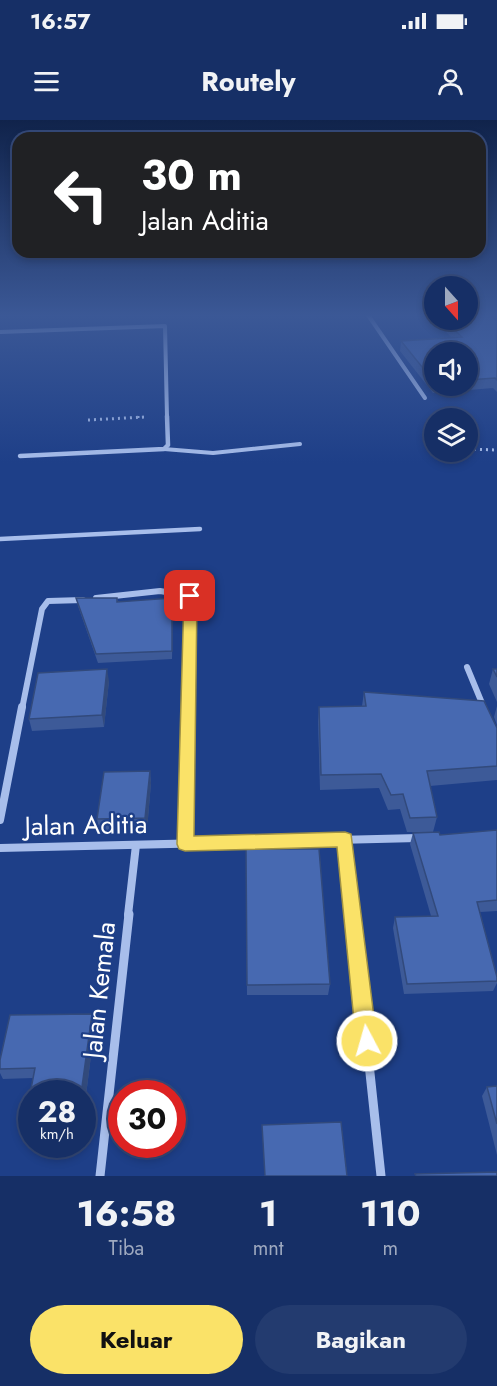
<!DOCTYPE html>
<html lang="id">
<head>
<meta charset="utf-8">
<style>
  :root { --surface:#162f66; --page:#233b6f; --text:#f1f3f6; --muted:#9ea9bf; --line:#354a7a; --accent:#fae268 }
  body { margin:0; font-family:Jost,sans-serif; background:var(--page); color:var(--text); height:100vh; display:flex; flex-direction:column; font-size:22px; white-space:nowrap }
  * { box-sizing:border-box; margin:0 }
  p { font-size:20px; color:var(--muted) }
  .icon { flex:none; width:33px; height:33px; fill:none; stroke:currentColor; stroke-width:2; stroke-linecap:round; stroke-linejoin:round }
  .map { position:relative; height:1056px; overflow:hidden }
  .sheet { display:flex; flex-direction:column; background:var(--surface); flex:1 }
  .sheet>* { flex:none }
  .top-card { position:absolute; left:12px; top:12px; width:474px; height:126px; border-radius:18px; box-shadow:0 3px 9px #0003,0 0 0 2px var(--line); background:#202124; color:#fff; overflow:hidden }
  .needle { width:39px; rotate:159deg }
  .buttons { position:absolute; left:424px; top:156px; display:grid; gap:12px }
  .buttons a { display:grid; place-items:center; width:54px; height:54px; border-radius:50%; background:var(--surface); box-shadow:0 3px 9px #0003,0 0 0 2px var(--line); font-size:30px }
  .speed { position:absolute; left:18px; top:960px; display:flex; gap:12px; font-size:30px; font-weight:700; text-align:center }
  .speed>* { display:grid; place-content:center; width:78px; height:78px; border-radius:50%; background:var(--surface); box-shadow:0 3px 9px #0003,0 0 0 2px var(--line); line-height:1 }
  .speed small { font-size:15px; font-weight:400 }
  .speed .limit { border:9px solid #d22; background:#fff; color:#111 }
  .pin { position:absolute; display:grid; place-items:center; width:51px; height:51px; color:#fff; margin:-26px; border-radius:12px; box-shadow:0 3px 9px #0006 }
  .me { position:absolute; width:66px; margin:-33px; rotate:354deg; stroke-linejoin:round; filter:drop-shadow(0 0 4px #0008) }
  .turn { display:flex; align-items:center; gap:21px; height:126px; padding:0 30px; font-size:27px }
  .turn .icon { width:78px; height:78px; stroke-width:2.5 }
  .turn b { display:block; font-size:42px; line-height:51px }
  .eta { display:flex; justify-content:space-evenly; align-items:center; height:102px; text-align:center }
  .eta b { font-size:36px; font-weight:700; line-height:42px }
  .button { display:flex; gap:12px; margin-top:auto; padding:12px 30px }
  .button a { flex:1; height:69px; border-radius:36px; background:var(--accent); color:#111; font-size:24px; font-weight:700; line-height:69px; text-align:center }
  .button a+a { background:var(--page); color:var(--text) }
  .status { display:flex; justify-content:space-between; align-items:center; height:42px; padding:0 30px; background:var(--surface); direction:ltr }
  .status svg { height:16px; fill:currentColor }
  header { display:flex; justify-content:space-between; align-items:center; height:78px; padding:0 30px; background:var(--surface); font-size:27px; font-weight:700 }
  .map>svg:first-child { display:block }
</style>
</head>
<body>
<div class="status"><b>16:57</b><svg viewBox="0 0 49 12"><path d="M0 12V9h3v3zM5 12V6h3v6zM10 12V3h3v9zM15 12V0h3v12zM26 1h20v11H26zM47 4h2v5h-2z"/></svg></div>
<header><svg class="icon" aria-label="menu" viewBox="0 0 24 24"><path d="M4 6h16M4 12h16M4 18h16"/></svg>Routely<svg class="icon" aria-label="person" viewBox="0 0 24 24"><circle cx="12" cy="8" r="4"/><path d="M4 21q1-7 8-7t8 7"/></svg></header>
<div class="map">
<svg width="497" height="1056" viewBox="0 0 497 1056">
  <rect width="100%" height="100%" fill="#1e3f88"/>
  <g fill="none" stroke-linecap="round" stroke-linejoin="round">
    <polyline stroke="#a8beeb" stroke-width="2" stroke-dasharray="1.5 3" stroke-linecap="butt" points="138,297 145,297"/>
    <g stroke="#a8beeb" stroke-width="3" stroke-dasharray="2 4" stroke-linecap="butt">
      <polyline points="88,300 145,297"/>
      <polyline points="468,329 497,330"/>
    </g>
    <polyline stroke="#a8beeb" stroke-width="4" points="164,329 213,333 300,324"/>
    <g stroke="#a8beeb" stroke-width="4">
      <polyline points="368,195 425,278"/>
      <polyline points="0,212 165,206 167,297"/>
    </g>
    <g stroke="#a8beeb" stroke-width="4.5">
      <polyline points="20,336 164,329 168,325 167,296"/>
      <polyline points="0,419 200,409"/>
    </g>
    <g stroke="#a8beeb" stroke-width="6">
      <polyline points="96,478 160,471 190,476 188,589"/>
      <polyline points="467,547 484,588"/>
      <polyline points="22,589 42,489 48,481 83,480"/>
    </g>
    <g stroke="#a8beeb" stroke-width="8">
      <polyline points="0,700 22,587"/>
      <polyline points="345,719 353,795"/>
      <polyline points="185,724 188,587"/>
      <polyline points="0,728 418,718"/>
      <polyline points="128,795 136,725"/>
    </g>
    <g stroke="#a8beeb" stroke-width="9">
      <polyline points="353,794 381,1056"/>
      <polyline points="100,1056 129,794"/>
    </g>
  </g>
  <g fill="#3d5a98" fill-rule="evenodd">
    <path d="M430 195H435V200H468L497 201V272L493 268 433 273 400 231 401 221 452 218ZM435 232H468V266H435Z"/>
    <polygon points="76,478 117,478 118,481 173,486 172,539 98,543 78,486"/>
    <polygon points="493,549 497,549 497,582 489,564"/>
    <polygon points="109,561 104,607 32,611 29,599"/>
    <polygon points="364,572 497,608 497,660 430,666 437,697 433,712 407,712 400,689 388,690 379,668 320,670 318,601 319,587 362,586"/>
    <polygon points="497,586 497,605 494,597"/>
    <polygon points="150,651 151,663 147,710 99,710 97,699"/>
    <polygon points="497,710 497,791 480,792 497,857 497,863 493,871 404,874 393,808 395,797 431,796 410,724 413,713 440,715"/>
    <polygon points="246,729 330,864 328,875 247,875"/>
    <polygon points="92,894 95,904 83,999 82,974 32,974 32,998 27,990 33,958 3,959 0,953 0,940"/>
    <polygon points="497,966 497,1035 482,976 487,967"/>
  </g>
  <g fill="#324a7c">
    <polygon points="172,478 173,486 172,539"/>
    <polygon points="107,549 109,561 104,607 102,595"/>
    <polygon points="150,651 151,663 147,710 145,698"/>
    <polygon points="92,894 95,904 83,999 82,974 81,974"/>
  </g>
  <g fill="#4769b1" stroke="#324a7c" stroke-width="1.5">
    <polygon points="468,195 490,195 497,201 497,260 495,258 468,260 468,232 435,232 435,263 401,221 462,217 444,200 468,200"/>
    <polygon points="76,478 117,478 117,482 172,478 172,531 96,534"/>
    <polygon points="107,549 102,595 29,599 38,553"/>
    <polygon points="493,549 497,549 497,557"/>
    <polygon points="364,572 484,581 497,608 497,646 427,651 437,697 410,698 403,674 391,675 381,654 321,655 319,587 366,586"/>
    <polygon points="150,651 145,698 97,699 104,652"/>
    <polygon points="497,710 497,780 477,782 497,857 497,861 407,864 395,797 438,796 413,713 439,712 440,715"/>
    <polygon points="246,729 319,729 330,864 247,865"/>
    <polygon points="92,894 81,974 32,974 32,990 27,990 35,948 0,949 0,940 10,895"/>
    <polygon points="497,966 497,1004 487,967"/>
    <polygon points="341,1002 347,1056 265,1056 262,1005"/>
    <polygon points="497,1052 497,1056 416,1056 415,1054"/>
  </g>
  <linearGradient id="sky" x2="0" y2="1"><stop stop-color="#10234b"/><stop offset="0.57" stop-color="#3b5896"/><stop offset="1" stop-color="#3b5896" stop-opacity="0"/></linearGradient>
  <rect width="497" height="343" fill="url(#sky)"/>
  <polygon fill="#fae268" stroke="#a29344" stroke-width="1.5" points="190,472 197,476 194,716 345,712 351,714 377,921 374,929 367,932 359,929 356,921 337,727 185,731 179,729 177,724 184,476"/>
  <g text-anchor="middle" stroke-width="4.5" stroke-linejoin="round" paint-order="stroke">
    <g font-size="26" fill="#fff" stroke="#1e3f88">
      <text transform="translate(86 705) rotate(-1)" y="9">Jalan Aditia</text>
      <text transform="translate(99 870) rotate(-84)" y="9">Jalan Kemala</text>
    </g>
  </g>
</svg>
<div class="buttons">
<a><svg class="needle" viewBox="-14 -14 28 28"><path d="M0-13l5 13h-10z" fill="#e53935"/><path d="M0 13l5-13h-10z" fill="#9ea9bf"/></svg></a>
<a><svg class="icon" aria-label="sound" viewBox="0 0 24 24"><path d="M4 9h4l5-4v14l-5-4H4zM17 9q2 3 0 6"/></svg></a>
<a><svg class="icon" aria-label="layers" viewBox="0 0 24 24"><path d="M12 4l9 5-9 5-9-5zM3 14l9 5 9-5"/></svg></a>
</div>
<div class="speed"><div>28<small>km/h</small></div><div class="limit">30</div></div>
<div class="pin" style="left:190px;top:476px;background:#d93025"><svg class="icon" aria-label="arrive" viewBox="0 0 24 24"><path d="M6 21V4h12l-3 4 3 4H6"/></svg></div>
<svg class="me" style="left:367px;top:921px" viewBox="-20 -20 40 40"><circle r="17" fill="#fae268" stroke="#fff" stroke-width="3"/><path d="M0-11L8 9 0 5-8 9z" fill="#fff"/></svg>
<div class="top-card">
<div class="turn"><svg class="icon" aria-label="left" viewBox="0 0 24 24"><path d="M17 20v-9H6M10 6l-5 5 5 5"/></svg><div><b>30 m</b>Jalan Aditia</div></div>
</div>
</div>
<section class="sheet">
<div class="eta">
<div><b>16:58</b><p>Tiba</p></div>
<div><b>1</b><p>mnt</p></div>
<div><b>110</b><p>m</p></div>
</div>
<div class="button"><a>Keluar</a><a>Bagikan</a></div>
</section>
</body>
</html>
